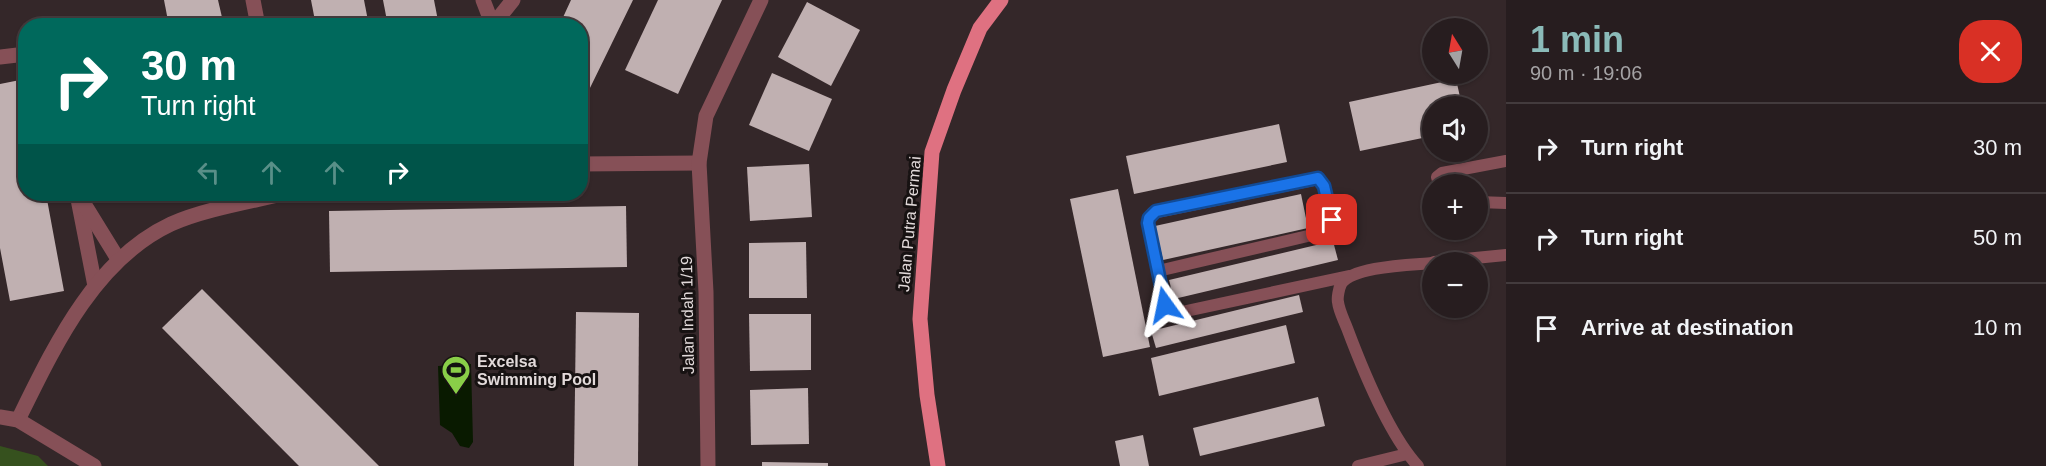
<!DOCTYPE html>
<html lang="en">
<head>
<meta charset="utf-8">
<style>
  :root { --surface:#271d1f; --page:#332a2c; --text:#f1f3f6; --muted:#a4a2a4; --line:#433b3d; --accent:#8bbbb9 }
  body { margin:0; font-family:Arial,sans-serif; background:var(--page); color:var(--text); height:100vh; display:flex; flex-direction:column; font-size:22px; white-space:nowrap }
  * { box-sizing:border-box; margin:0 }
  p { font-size:20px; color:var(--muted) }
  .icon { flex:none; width:33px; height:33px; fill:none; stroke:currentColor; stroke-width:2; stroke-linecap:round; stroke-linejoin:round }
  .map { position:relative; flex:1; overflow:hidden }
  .details { display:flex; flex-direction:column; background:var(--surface); width:540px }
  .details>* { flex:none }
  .banner { position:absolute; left:18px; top:18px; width:570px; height:183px; border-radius:24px; box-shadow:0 2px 4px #0004,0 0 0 2px var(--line); background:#00695c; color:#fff; overflow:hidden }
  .needle { width:39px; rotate:349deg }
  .controls { position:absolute; left:1422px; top:18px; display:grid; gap:12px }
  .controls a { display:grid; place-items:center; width:66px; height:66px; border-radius:50%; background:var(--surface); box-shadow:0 2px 4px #0004,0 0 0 2px var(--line); font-size:30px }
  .pin { position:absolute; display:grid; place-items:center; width:51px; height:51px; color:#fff; margin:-26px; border-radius:12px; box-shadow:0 3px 9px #0006 }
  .me { position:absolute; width:66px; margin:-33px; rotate:348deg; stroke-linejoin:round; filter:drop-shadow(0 0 4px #0008) }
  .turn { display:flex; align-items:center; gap:21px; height:126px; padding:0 24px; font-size:27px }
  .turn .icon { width:78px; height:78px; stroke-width:2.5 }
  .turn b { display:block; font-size:42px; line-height:51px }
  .lanes { display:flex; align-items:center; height:57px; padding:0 24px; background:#0003; justify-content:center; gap:30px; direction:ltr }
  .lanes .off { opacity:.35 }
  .round { display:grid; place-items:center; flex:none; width:63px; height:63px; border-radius:24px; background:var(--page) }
  .headline { display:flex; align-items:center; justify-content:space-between; height:102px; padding:0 24px }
  h1 { font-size:36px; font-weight:700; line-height:45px; color:var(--accent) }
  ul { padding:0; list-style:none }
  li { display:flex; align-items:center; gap:18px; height:90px; padding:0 24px; border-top:2px solid var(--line) }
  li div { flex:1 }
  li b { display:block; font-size:22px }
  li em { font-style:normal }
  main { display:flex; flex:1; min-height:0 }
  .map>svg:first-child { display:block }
</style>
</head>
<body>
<main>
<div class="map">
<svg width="1506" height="466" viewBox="0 0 1506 466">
  <rect width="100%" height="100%" fill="#342729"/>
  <polygon fill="#36511e" points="0,446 38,456 48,466 0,466"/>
  <polygon fill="#091a00" points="471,364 473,442 469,448 460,446 452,433 440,425 438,366"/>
  <g fill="#c0b0b1">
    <polygon points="164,0 218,0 224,26 169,26"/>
    <polygon points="311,0 364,0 369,26 316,26"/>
    <polygon points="383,0 434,0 439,26 388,26"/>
    <polygon points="571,0 633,0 589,90 580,86 580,26 559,26"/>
    <polygon points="658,0 722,0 678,94 625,70"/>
    <polygon points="807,2 860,30 831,86 778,57"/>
    <polygon points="152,16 154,26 106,26 106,24"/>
    <polygon points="772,73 832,99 809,151 749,125"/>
    <polygon points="25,79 26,194 46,194 64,291 10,301 0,248 0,84"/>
    <polygon points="1456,79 1462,106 1432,106 1432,136 1360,151 1349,102"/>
    <polygon points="1279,124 1287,162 1134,194 1126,156"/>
    <polygon points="809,164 812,217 750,221 747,167"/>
    <polygon points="1118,189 1150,347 1103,357 1070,199"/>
    <polygon points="1301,194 1308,228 1163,260 1155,226"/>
    <polygon points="626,206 627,267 330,272 329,211"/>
    <polygon points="1333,241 1338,260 1174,299 1169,280"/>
    <polygon points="806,242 807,298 749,298 749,243"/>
    <polygon points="202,289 379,466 299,466 162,328"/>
    <polygon points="1299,295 1303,312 1156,348 1151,331"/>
    <polygon points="576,312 639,313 638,466 574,466"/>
    <polygon points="749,314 811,314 811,370 750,371"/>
    <polygon points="1286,325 1295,363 1159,396 1151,358"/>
    <polygon points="808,388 809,444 751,445 750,390"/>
    <polygon points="1318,397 1325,426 1200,456 1193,428"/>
    <polygon points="1143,435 1149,466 1120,466 1115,441"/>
    <polygon points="762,462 828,463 828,466 762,466"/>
  </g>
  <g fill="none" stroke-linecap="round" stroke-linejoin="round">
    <g stroke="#865057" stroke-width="12">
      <polyline points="1439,184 1437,177 1442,173 1506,161"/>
      <polyline points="1478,202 1506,203"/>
      <polyline points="1434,262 1506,255"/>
      <polyline points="1158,271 1329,231 1332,226 1332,220 1324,186 1318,179 1152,213 1149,218 1148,223 1165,305 1172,313 1177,313 1349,276"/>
      <polyline points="1358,466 1407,454"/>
      <path d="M1418 466C1389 435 1362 368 1347 328 1344 320 1339 311 1338 302 1337 298 1339 288 1341 284 1353 266 1412 265 1432 263"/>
    </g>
    <g stroke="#865057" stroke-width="15">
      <polyline points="253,0 258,26"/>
      <polyline points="483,0 493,26"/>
      <polyline points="493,25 513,0"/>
      <polyline points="0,57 26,54"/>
      <polyline points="580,164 699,163"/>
      <polyline points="77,194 95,286"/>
      <polyline points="81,199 118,259"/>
      <path d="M18 420C54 347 94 260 171 224 202 210 248 202 282 194"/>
      <polyline points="708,466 706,292 699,163 706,116 761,0"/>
    </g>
    <polyline stroke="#865057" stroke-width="15" points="0,417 18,420 94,466"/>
    <polyline stroke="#df7181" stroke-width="15" points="938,466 927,395 920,319 932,152 954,90 980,28 1001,0"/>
  </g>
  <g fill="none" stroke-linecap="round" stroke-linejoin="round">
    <g stroke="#114b97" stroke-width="15">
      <polyline id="route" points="1165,305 1148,223 1149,218 1156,211 1318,178 1324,186 1332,220"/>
    </g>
    <use href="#route" stroke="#1a73e8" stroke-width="10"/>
  </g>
  <defs>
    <g id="stadium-pin" transform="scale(1.5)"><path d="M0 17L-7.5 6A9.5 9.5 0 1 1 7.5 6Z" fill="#89ce48" stroke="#171212"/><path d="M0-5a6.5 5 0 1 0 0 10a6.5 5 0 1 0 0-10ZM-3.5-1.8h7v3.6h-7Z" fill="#111"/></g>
  </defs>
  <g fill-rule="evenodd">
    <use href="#stadium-pin" x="456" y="370"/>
  </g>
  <g text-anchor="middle" stroke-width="6" stroke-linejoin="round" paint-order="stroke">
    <g font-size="16" fill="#e2dada" stroke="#171212">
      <text transform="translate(909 224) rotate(-85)" y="6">Jalan Putra Permai</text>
      <text transform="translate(687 315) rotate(-91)" y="6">Jalan Indah 1/19</text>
    </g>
    <g font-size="16" font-weight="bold" fill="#e2dada" stroke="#171212" text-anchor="start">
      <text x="477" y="367">Excelsa<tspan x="477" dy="18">Swimming Pool</tspan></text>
    </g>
  </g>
</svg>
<div class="controls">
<a><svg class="needle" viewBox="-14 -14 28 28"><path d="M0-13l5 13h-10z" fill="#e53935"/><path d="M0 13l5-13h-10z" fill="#a4a2a4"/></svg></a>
<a><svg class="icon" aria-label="sound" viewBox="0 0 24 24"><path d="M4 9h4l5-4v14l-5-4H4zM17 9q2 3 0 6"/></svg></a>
<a>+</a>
<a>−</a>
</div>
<div class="pin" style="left:1332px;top:220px;background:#d93025"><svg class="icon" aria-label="arrive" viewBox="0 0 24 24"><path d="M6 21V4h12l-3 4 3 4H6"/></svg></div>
<svg class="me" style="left:1165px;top:305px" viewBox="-20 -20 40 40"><path d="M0-17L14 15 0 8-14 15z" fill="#1a73e8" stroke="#fff" stroke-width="4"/></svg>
<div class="banner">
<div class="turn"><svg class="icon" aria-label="right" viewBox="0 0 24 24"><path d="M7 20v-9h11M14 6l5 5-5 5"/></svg><div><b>30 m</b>Turn right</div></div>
<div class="lanes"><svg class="icon off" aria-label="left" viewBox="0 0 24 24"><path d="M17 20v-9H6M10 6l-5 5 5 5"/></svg><svg class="icon off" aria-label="ahead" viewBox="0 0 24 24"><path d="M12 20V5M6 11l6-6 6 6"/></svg><svg class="icon off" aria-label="ahead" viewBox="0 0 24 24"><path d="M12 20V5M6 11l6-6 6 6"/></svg><svg class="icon" aria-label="right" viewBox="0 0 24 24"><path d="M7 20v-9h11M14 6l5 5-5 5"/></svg></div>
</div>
</div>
<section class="details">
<div class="headline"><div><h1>1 min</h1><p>90 m · 19:06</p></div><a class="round" style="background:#d93025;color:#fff"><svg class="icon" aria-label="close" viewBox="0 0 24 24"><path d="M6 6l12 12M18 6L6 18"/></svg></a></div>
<ul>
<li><svg class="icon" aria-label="right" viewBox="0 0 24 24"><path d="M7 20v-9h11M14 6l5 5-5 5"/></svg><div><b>Turn right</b></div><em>30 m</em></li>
<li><svg class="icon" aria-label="right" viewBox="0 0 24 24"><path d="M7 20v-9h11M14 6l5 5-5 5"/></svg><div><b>Turn right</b></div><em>50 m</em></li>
<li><svg class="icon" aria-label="arrive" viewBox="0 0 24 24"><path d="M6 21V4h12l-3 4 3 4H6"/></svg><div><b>Arrive at destination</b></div><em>10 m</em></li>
</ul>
</section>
</main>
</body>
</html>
